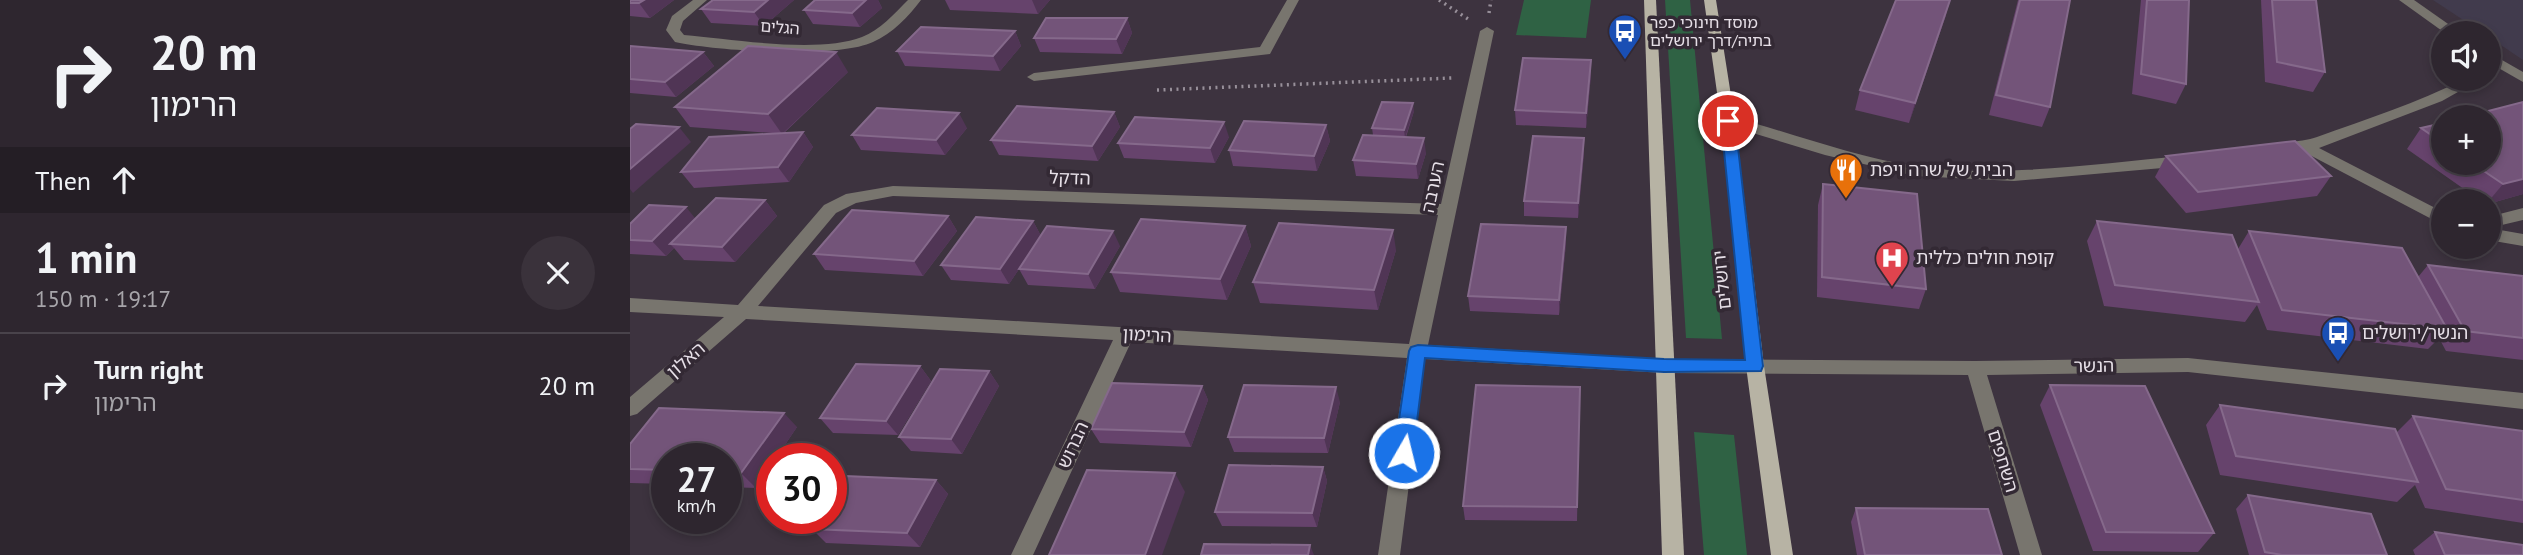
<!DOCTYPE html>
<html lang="en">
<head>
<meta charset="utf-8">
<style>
  :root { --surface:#2e262f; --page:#3a323b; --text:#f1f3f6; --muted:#a7a5aa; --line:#49434b }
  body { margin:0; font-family:"PT Sans","Noto Sans Hebrew",sans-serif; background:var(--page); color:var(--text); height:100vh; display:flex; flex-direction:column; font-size:26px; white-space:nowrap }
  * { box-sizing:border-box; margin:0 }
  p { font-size:23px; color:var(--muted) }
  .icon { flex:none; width:38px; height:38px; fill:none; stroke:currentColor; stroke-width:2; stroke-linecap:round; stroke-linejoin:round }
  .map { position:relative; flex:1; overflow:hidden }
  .drawer { display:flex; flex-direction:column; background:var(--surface); width:630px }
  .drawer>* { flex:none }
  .top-card { background:#2e262f; color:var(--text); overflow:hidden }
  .tools { position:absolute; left:1801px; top:21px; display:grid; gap:14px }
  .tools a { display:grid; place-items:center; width:70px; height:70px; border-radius:50%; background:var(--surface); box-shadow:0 4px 10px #0003,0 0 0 2px var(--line); font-size:35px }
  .speed { position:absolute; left:21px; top:443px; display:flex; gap:14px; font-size:35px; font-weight:700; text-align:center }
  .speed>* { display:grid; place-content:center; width:91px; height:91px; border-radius:50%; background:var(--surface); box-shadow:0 4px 10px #0003,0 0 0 2px var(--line); line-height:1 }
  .speed small { font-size:18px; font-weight:400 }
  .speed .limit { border:10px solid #d22; background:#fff; color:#111 }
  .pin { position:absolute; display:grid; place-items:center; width:60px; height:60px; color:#fff; margin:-30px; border:4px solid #fff; border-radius:50%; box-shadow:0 2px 7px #0007 }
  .me { position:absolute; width:77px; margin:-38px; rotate:8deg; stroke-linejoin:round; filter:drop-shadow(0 0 5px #0008) }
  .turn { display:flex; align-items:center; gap:24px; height:147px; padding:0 35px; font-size:32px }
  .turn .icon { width:91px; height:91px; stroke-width:2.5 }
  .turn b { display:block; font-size:49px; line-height:60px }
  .then { display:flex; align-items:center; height:66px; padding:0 35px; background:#0003; gap:14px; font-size:26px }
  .round { display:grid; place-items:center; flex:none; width:74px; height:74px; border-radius:37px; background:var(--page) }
  .summary { display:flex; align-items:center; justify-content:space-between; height:119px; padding:0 35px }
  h1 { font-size:42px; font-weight:700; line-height:52px }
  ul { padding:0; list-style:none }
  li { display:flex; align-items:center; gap:21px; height:105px; padding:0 35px; border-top:2px solid var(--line) }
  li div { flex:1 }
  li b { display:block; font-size:26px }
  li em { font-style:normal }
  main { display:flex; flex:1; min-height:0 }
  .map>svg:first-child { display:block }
</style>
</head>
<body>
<main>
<section class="drawer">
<div class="top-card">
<div class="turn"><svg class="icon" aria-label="right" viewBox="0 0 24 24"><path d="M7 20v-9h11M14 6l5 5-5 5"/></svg><div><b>20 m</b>הרימון</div></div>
<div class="then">Then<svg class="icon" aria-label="ahead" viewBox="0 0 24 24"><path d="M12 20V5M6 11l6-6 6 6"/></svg></div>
</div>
<div class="summary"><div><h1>1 min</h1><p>150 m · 19:17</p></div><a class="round"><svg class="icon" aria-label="close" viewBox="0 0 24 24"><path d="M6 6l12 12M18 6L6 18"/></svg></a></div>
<ul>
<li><svg class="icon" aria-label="right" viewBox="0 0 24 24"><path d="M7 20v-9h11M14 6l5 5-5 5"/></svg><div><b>Turn right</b><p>הרימון</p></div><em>20 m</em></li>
</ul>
</section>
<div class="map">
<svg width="1893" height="555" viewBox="0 0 1893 555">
  <rect width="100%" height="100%" fill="#3d333f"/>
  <polygon fill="#413b4d" points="1803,0 1893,0 1893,60 1859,37 1858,33 1853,33"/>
  <g fill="#2f6244">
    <polygon points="894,0 961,0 956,38 886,35"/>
    <polygon points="1035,0 1060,0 1092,339 1056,338"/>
    <polygon points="1064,432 1104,435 1117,555 1074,555"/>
  </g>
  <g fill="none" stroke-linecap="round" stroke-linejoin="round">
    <g stroke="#98909a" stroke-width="3.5" stroke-dasharray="2 4.5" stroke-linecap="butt">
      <polyline points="809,0 838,19"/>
      <polyline points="859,13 861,0"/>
      <polyline points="527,90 822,78"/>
    </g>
    <g fill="#78756e" fill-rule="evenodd">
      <path d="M63 0H77L53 21 50 30 54 35C102 39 188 54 232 37 250 30 264 14 278 0H291C279 16 262 34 243 42 207 59 85 51 45 42L36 30 42 16Z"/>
      <polygon points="657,0 669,0 640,54 404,81 397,77 404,73 630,47"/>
      <polygon points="1769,0 1784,0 1831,33 1815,33"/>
      <path d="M857 27 864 31 798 345 1034 359 1345 361 1558 358 1893 393V409L1558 372 1357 375 1412 555H1390L1338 375 1034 373 795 359 770 555H748L777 358 501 342 403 555H381L483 340 116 319 7 414 0 416V397L94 317 0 312V298L108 305 194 205 216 194 263 186 811 204 850 31ZM263 196 808 215 779 344 128 306 206 213 226 203Z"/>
      <polygon points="1858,52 1893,72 1893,82 1858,62"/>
      <path d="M1834 79H1851L1812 101 1689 148 1813 212V225L1674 152 1649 155 1641 150C1650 141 1674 142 1687 137 1737 119 1787 103 1834 79Z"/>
      <path d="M1098 116C1160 132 1220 156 1284 166 1369 179 1469 163 1555 156L1563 161 1555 166 1384 181 1285 176 1195 155 1093 124 1091 121Z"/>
      <polygon points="1893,208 1893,220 1859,228 1893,234 1893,246 1858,240 1858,217"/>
    </g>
    <g fill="#b7b3a4" fill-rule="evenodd">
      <polygon points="1014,0 1026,0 1054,555 1032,555"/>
      <polygon points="1074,0 1086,0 1105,121 1134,366 1163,555 1141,555 1116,366 1091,121"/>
    </g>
  </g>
  <g fill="#66436c">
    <polygon points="0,0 44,0 20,18 0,16"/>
    <polygon points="83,0 164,0 134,26 81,23 71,9"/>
    <polygon points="185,0 248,0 252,8 230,27 183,24 174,10"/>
    <polygon points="315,0 420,0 408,14 320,10"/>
    <polygon points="1388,0 1440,0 1420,107 1412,127 1359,115"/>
    <polygon points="1511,0 1559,0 1556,84 1546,104 1502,94"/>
    <polygon points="1631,0 1686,0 1695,72 1683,92 1635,82"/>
    <polygon points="1316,15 1279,123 1225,110 1230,90"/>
    <polygon points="497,18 502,33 492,54 410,52 404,38"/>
    <polygon points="385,31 391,46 370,71 275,66 267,51"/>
    <polygon points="0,46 73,52 84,66 46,97 0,93"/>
    <polygon points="218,72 154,133 173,132 183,147 159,182 64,188 51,172 142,133 60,127 45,107"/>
    <polygon points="961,75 956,128 886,125 885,110"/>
    <polygon points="1893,102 1893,194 1858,204 1858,201 1851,201 1777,149 1791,128 1813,123 1813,163 1858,163"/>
    <polygon points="784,111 776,137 796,153 788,179 726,176 723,160 743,135 742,128"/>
    <polygon points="484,112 490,127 468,161 369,155 361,140"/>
    <polygon points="696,125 700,141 687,171 603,166 599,150"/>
    <polygon points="337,128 315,155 231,150 222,135"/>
    <polygon points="599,137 585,163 494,158 488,143"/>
    <polygon points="954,138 954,153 948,218 894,216 894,201"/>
    <polygon points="1536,156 1701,176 1687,196 1556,213 1525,177"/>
    <polygon points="1193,184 1296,289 1289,309 1187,297 1188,205"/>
    <polygon points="135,200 147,216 105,262 54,260 44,248 36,256 0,254 0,224 66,219"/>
    <polygon points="318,216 327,231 293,276 195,270 184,254"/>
    <polygon points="403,221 411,236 379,284 321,280 311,265"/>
    <polygon points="1467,221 1608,249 1619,231 1788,277 1798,265 1893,276 1893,360 1816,351 1809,338 1798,349 1637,330 1627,305 1615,322 1474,306 1457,241"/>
    <polygon points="615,226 621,246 597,300 490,292 481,272"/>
    <polygon points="936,227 936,243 929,315 840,311 838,296"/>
    <polygon points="490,246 465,289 398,285 389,269"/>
    <polygon points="766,250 748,310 630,303 623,282"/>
    <polygon points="290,366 301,381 268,435 203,433 190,418"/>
    <polygon points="359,371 369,386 332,454 281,451 269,437"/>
    <polygon points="1420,385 1584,533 1568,552 1463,551 1410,405"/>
    <polygon points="572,386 578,400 561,447 470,443 461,429"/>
    <polygon points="950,387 947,521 835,520 833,506"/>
    <polygon points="710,402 698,453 604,452 598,437"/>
    <polygon points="1590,405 1766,433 1783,416 1893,431 1893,523 1795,508 1785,485 1767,502 1590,475 1576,425"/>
    <polygon points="167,427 146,458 142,458 142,465 126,488 96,487 96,458 37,458 37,484 0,483 0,444"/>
    <polygon points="693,467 697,481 687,527 592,526 585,512"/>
    <polygon points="306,480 318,494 290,547 196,543 182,529"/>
    <polygon points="1618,495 1757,555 1619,555 1606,509"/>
    <polygon points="1226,508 1372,555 1227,555 1221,522"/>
    <polygon points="1805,532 1893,555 1785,555 1783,550"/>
  </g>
  <g fill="#503555">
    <polygon points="14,0 44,0 20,18 9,3"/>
    <polygon points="138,0 164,0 134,26 124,12"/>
    <polygon points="236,0 248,0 252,8 230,27 222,13"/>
    <polygon points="402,0 420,0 408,14"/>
    <polygon points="1320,0 1316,15 1279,123 1285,103"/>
    <polygon points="497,18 502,33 492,54 486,39"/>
    <polygon points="385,31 391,46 370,71 363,56"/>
    <polygon points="73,52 84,66 46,97 35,82"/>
    <polygon points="206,52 218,72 152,134 138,114"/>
    <polygon points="961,60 961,75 956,128 956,113"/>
    <polygon points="783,103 784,111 775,138 774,130"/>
    <polygon points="484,112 490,127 468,161 462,146"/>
    <polygon points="329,113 337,128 315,155 306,140"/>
    <polygon points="594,122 599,137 585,163 580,148"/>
    <polygon points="696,125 700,141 687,171 684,156"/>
    <polygon points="49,127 61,142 3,193 0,189 0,169"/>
    <polygon points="173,132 183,147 159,182 148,167"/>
    <polygon points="794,138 796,153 788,179 786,164"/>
    <polygon points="954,138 954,153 948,218 948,203"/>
    <polygon points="1893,179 1893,194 1858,204 1858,202 1873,184"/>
    <polygon points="135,200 147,216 105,262 92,247"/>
    <polygon points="56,207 69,223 40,244 44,248 36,256 22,241"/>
    <polygon points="318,216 327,231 293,276 284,261"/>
    <polygon points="403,221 411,236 379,284 370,269"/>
    <polygon points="615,226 621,246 597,300 590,279"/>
    <polygon points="936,227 936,243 929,315 929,300"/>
    <polygon points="763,230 766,250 748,310 744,290"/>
    <polygon points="483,231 490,246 465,289 458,274"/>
    <polygon points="290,366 301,381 268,435 256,421"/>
    <polygon points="359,371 369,386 332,454 321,439"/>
    <polygon points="572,386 578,400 561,447 554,432"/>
    <polygon points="706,387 710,402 698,453 694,438"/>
    <polygon points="154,413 167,427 146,458 142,458 142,465 126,488 111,473"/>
    <polygon points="693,467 697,481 687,527 682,513"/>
    <polygon points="545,473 555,492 532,555 515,555"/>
    <polygon points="306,480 318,494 290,547 277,533"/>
    <polygon points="680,545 684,555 678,555"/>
  </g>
  <g fill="#735479" stroke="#85698b" stroke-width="2">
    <polygon points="0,0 14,0 9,3 0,3"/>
    <polygon points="83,0 138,0 124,12 71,9"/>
    <polygon points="185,0 236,0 222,13 174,10"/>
    <polygon points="1266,0 1320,0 1285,103 1230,90"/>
    <polygon points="1390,0 1440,0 1420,107 1366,95"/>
    <polygon points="1517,0 1559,0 1556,84 1511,74"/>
    <polygon points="1642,0 1686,0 1695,72 1647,62"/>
    <polygon points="416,18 497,18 486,39 404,38"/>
    <polygon points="291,27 385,31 363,56 267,51"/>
    <polygon points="0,46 73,52 35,82 0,79"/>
    <polygon points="118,46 206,52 138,114 45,107"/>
    <polygon points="893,58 961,60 956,113 885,110"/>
    <polygon points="752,102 783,103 774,130 742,128"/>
    <polygon points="1893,102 1893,179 1873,184 1842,163 1858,163 1858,117 1835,117"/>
    <polygon points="387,106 484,112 462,146 361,140"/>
    <polygon points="247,108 329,113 306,140 222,135"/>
    <polygon points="505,117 594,122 580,148 488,143"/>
    <polygon points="614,121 696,125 684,156 599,150"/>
    <polygon points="1813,123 1813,143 1791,128"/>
    <polygon points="6,124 49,127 0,169 0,129"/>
    <polygon points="173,132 148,167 51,172 79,137"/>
    <polygon points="733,135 794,138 786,164 723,160"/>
    <polygon points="903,136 954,138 948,203 894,201"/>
    <polygon points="1665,141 1701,176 1568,192 1536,156"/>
    <polygon points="1193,184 1287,194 1296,289 1192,277"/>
    <polygon points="86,198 135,200 92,247 40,244"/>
    <polygon points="19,205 56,207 22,241 0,240 0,224"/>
    <polygon points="222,210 318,216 284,261 184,254"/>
    <polygon points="346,217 403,221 370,269 311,265"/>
    <polygon points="511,219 615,226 590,279 481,272"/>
    <polygon points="1467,221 1602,235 1629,302 1485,285"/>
    <polygon points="649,223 763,230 744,290 623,282"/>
    <polygon points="851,224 936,227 929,300 838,296"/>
    <polygon points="417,226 483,231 458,274 389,269"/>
    <polygon points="1619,231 1772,248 1817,329 1652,310"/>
    <polygon points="1798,265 1893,276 1893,338 1835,331"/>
    <polygon points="226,364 290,366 256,421 190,418"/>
    <polygon points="310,369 359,371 321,439 269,437"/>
    <polygon points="482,383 572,386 554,432 461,429"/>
    <polygon points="614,385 706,387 694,438 598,437"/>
    <polygon points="846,385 950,387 947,507 833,506"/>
    <polygon points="1420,385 1515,386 1584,533 1476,532"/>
    <polygon points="1590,405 1765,429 1788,482 1606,456"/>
    <polygon points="29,408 154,413 111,473 96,473 96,458 37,458 37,470 0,469 0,444"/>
    <polygon points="1783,416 1893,431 1893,500 1816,489"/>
    <polygon points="599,465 693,467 682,513 585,512"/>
    <polygon points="457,470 545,473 515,555 419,555"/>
    <polygon points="215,476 306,480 277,533 182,529 189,518 201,518 201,498"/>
    <polygon points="1618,495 1741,514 1757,555 1652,555 1635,552"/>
    <polygon points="1226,508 1358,509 1372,555 1235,555"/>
    <polygon points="1805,532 1893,545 1893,555 1815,555"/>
    <polygon points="574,544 680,545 678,555 571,555"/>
  </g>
  <polygon fill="#1a73e8" stroke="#114b97" stroke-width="2" points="1098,117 1105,121 1133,366 1131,371 1034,372 795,358 783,453 780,459 774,461 767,459 764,453 779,351 781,347 788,345 1034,359 1115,360 1091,121"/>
  <defs>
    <g id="bus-pin" transform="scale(1.75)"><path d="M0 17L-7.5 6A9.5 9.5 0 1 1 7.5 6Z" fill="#1a4fb4" stroke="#332934"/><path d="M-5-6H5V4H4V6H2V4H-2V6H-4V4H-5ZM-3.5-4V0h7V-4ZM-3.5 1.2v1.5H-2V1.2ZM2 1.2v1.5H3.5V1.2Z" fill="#fff"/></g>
    <g id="restaurant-pin" transform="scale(1.75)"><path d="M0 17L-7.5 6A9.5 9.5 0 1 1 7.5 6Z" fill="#e8710a" stroke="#332934"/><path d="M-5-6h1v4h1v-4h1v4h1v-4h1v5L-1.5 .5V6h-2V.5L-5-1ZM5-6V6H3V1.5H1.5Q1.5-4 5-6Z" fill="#fff"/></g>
    <g id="hospital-pin" transform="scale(1.75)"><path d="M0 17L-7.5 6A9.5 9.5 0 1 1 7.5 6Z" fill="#e0444e" stroke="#332934"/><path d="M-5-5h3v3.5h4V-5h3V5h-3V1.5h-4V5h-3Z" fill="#fff"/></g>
  </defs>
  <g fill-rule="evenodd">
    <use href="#bus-pin" x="995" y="31"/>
    <use href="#restaurant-pin" x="1216" y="170"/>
    <use href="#hospital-pin" x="1262" y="258"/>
    <use href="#bus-pin" x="1708" y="333"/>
  </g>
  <g text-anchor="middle" stroke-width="7" stroke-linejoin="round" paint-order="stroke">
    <g font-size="16" fill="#e6dfe7" stroke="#332934" text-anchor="start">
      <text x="1020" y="28">מוסד חינוכי כפר<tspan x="1020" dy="18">בתיה/דרך ירושלים</tspan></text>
    </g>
    <g font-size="16" fill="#e6dfe7" stroke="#332934">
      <text transform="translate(150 27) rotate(4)" y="6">הגלים</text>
    </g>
    <g font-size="18" fill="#e6dfe7" stroke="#332934" text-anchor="start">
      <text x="1240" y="176">הבית של שרה ויפת</text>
      <text x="1286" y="264">קופת חולים כללית</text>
      <text x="1732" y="339">הנשר/ירושלים</text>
    </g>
    <g font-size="18" fill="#e6dfe7" stroke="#332934">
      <text transform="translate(440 178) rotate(2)" y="6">הדקל</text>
      <text transform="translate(803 187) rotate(-78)" y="6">הערבה</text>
      <text transform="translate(1092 280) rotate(-96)" y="6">ירושלים</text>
      <text transform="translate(517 335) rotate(3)" y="6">הרימון</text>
      <text transform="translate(56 360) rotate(-41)" y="6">האלון</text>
      <text transform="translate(1464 366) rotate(-1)" y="6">הנשר</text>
      <text transform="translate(443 445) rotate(-65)" y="6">הברוש</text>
      <text transform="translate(1373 461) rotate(73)" y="6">השחפים</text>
    </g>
  </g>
</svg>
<div class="tools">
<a><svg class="icon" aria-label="sound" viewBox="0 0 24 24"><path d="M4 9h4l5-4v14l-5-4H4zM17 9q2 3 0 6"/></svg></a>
<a>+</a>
<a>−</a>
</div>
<div class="speed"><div>27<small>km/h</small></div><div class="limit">30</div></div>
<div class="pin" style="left:1098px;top:121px;background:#d93025"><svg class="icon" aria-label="arrive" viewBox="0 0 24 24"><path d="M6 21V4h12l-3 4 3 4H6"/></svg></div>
<svg class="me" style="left:774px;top:453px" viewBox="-20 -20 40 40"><circle r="17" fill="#1a73e8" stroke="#fff" stroke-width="3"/><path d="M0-11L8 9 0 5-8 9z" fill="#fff"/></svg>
</div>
</main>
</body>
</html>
